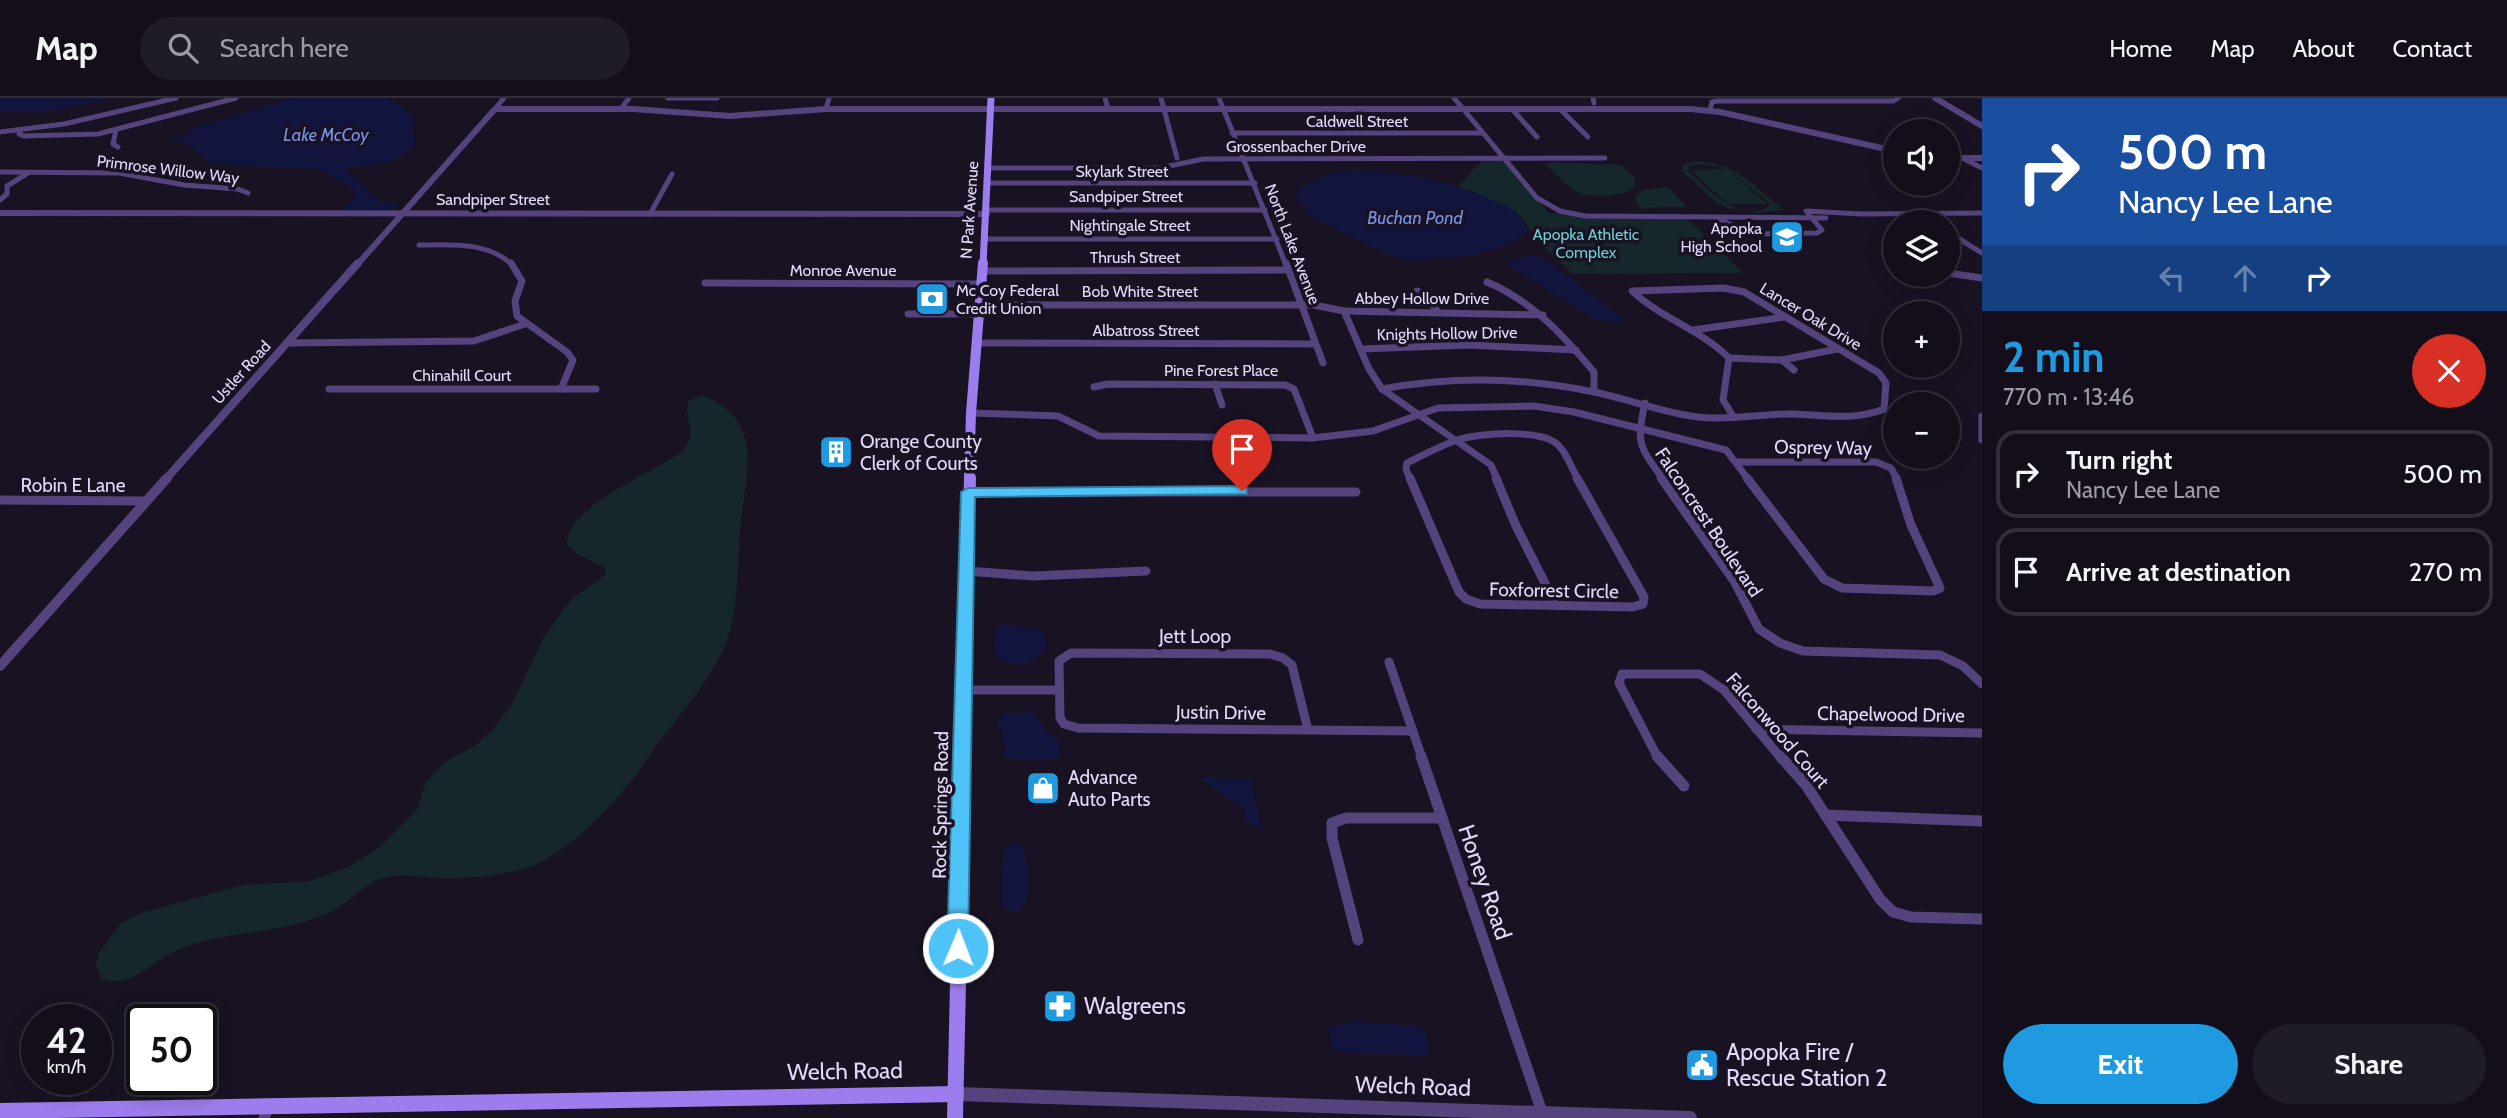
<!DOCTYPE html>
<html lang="en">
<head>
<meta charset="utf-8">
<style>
  :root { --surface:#130e1a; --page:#201c27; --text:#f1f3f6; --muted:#9d9ca2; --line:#322e39; --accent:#1f99e0 }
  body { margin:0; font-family:Cabin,sans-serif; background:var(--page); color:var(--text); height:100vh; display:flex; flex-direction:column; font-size:26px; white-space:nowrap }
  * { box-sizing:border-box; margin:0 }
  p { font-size:23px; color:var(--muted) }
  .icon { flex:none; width:38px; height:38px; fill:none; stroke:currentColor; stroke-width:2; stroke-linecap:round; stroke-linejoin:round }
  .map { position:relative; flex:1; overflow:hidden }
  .sheet { display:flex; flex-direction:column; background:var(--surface); width:525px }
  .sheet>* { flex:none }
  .banner { background:#1a4fa0; color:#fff; overflow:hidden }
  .fabs { position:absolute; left:1883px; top:21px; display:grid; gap:14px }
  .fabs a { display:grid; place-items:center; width:77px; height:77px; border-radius:50%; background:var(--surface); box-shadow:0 4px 18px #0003,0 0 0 2px var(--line); font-size:35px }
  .speed { position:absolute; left:21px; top:906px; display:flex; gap:14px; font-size:35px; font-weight:700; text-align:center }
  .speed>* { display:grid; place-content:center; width:91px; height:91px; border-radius:50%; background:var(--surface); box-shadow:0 4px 18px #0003,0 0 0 2px var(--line); line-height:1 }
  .speed small { font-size:18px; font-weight:400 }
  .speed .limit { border:4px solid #111; border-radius:10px; background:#fff; color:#111 }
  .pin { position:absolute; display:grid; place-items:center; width:60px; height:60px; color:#fff; margin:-72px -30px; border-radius:50% 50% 50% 0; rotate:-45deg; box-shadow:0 0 7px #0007 }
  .pin .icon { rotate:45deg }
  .me { position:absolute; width:77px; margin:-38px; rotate:1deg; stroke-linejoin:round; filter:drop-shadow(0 0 5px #0008) }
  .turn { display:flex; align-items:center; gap:24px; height:147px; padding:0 21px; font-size:32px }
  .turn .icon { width:91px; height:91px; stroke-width:2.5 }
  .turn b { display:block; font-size:49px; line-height:60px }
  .lanes { display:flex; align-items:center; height:66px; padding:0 21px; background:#0003; justify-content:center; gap:35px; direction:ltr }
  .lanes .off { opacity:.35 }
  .round { display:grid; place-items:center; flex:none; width:74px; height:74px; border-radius:37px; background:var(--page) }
  .headline { display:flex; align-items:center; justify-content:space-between; height:119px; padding:0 21px }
  h1 { font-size:42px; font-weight:700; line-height:52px; color:var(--accent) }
  .button { display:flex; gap:14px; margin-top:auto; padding:14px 21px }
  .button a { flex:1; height:80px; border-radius:42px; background:var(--accent); color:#fff; font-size:28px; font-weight:700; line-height:80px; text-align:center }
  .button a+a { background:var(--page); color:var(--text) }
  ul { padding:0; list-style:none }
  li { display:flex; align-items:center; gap:21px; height:88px; margin:0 14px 10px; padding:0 7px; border:4px solid var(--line); border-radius:21px }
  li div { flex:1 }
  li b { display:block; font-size:26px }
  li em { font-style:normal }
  header { display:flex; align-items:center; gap:42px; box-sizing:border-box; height:98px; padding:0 35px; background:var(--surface); border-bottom:2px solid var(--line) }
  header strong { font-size:33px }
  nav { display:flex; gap:38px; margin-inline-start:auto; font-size:24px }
  .search { width:490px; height:63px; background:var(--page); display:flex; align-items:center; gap:18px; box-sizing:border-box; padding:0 24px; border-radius:38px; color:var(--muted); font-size:26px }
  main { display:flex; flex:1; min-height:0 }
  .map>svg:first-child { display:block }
</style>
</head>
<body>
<header>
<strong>Map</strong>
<div class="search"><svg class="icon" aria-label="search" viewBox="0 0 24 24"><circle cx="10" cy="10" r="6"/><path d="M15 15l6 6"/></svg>Search here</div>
<nav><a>Home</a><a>Map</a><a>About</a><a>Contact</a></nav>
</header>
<main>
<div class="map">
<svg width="1982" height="1020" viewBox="0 0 1982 1020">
  <rect width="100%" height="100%" fill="#191223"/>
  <g fill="#16272c" fill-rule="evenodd">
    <polygon points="1481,63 1506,63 1549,115 1682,116 1743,175 1573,176 1544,149 1519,118 1450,98"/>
    <path d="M1695 63C1734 64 1756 88 1783 112L1755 115 1728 110 1717 105 1682 73V67ZM1704 66 1727 71 1690 72 1728 106H1767L1728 72 1769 105 1768 109C1738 126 1708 91 1688 73L1690 68Z"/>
    <path d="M1552 64 1621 67 1635 80V89C1625 98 1594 100 1580 95 1568 91 1554 74 1544 66Z"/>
    <polygon points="1667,89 1688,109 1640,110 1634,99 1644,92"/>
    <path d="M704 298C759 321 749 365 742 414 736 455 741 499 728 540 717 573 680 618 658 645 647 659 639 675 627 688 604 716 556 765 520 772 496 778 466 781 441 780 423 780 401 775 383 780 364 785 349 806 330 814 295 831 255 833 217 840 198 844 180 850 163 860 142 873 128 889 102 881L96 868 98 856 121 825 142 815 242 787 310 783 348 769 379 750 417 712 426 684 443 665 475 648 492 633 511 608 543 541 563 512 573 500 605 477 606 470 579 457 567 447C564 412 645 377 671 361 716 335 662 303 704 298Z"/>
  </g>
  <g fill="#11153d">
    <path d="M0 0H108C73 12 37 15 0 14Z"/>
    <path d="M291 0H386L394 3 414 19 412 23 416 45C400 67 374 66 349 69L346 72 373 98 382 104 399 106 395 112 340 113 354 101 357 94 326 74 314 71 211 66 188 46 166 42 183 40 188 35 186 33Z"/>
    <path d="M1353 72C1405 75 1444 80 1492 102 1509 109 1523 114 1527 133L1514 144 1476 157 1407 163 1383 154 1315 121 1308 116 1298 102 1299 90 1327 76Z"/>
    <polygon points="1530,157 1544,159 1625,222 1609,224 1595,221 1513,170 1508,163"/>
    <path d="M1002 526 1041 531 1047 545 1043 555 1025 566 1001 563C991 554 996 540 996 529Z"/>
    <path d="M1034 614 1047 634 1059 643 1060 659C1046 665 1019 662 1004 658L1005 647 997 625 1004 616Z"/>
    <polygon points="1204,679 1251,682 1262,733 1246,722 1244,711 1203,682"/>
    <path d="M1018 745 1024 748C1026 769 1036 800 1017 815L1004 811 1001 806 1003 754 1004 749Z"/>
    <path d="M1355 924 1421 928C1428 938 1431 945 1427 957L1353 956 1335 953 1331 945 1330 928Z"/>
  </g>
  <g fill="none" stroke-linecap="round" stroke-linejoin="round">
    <g stroke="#54437c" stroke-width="5">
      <polyline points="668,0 717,0"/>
      <polyline points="1105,0 1108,11"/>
      <polyline points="1161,0 1177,60"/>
      <polyline points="1219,0 1286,167"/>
      <polyline points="1454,0 1537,100 1560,113 1585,118 1826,120"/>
      <polyline points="1593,0 1594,5"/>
      <polyline points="495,11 504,0"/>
      <polyline points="621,11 629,0"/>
      <polyline points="826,11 829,0"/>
      <polyline points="1512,11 1537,39"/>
      <polyline points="1560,11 1588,39"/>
      <polyline points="1710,12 1712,4 1718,3 1893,3 1898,0"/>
      <polyline points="21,32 19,36 24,38 98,36 236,0"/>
      <polyline points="116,32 113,46 118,49"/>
      <polyline points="0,34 64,26 176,0"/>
      <polyline points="1232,35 1482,35"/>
      <polyline points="1962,60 1982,70"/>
      <polyline points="989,70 1160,70 1203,61 1605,60"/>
      <polyline points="0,74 119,75 184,87 238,91 248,95"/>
      <polyline points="989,85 1255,85"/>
      <polyline points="0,102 7,96 7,88 28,75"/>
      <polyline points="987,112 1265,112"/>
      <polyline points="650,116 672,76"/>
      <polyline points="1719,121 1752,136 1817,135 1822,132 1806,113 1861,116 1982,115"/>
      <polyline points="1948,134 1982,155"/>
      <polyline points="984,141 1277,141"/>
      <path d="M419 147C450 147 488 143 512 167"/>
    </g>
    <g stroke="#54437c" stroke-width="7">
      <polyline points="511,165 522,183 515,203 517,218 567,254 573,262 561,291"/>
      <polyline points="1286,165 1323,265"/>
      <polyline points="981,173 1288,172"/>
      <polyline points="1948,175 1982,180"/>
      <path d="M1487 184C1532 203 1563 237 1594 274V293"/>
      <polyline points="705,185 980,186"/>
      <polyline points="1417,193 1425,196 1437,213"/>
      <polyline points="979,207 1314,207 1344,213 1543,217"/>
      <polyline points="1344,213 1369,271 1382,291 1491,367 1497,381"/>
      <polyline points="908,216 978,216"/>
      <polyline points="1693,232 1785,219"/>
      <polyline points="287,245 474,243 525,226"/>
      <polyline points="976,245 1315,246"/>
      <polyline points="1361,251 1469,247 1576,252"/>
      <polyline points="1729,260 1782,262 1837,251"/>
      <polyline points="1782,262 1794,272"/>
      <polyline points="1215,286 1222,307"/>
      <polyline points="1094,289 1107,286 1285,287 1294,291 1313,340"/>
      <polyline points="329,291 596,291"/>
      <path d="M1382 291C1453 278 1523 279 1594 294 1629 301 1663 315 1698 319 1731 323 1762 315 1794 316 1826 317 1854 323 1884 311L1886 285 1879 275 1744 194 1724 190 1632 193C1661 220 1701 232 1729 260L1723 302 1733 318"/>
      <path d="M1645 305C1636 346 1639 348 1663 381"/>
      <polyline points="971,315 1058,318 1099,338 1313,340 1373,333 1438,310 1534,308 1574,314 1726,352 1748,381"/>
      <polyline points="1982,318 1982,342"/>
      <polyline points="1737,364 1876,364 1891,370 1897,381"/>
      <path d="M1410 381 1406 371 1407 365C1423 357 1440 348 1457 342 1478 335 1544 330 1559 348 1567 356 1572 371 1578 381"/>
    </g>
    <g stroke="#54437c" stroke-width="9">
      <polyline points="1410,380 1459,494 1466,501 1480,506 1633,509 1643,506 1644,499 1577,380"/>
      <polyline points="1496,380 1516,428 1556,507"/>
      <polyline points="1661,380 1734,483 1759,531 1780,545 1803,553 1940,557 1963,568 1982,586"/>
      <polyline points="1747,380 1824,481 1842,490 1933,493 1940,490 1911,427 1896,380"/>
      <polyline points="968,394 1356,394"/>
      <polyline points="0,402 147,403"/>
      <polyline points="966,473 1033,478 1146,473"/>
      <polygon points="1071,555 1270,556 1283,560 1292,567 1308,632 1078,630 1064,626 1060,620 1059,563"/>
      <polyline points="1389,564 1422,660"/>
      <polyline points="963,592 1059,592"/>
      <polyline points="1756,631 1982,635"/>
      <polyline points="1308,632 1413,633"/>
      <polyline points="1658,660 1619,585 1622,576 1700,576 1724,592 1781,660"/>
    </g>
    <g stroke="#54437c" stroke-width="11">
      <polyline points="1421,658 1543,1017"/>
      <polyline points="1657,658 1684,688"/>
      <polyline points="1780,658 1806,687 1880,801 1893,814 1911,819 1982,821"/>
      <polyline points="1825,717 1982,723"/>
      <polyline points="1358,842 1332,740 1332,725 1346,720 1441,720"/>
      <polyline points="264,1020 269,1007"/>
    </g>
    <g stroke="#54437c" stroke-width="6">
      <polyline points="1935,0 1982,28"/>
      <polyline points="1948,60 1982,60"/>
      <polyline points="0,115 987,116"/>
      <polyline points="357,167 495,11 633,11 730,18 826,11 1690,11 1720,14 1895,53"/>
    </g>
    <polyline stroke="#54437c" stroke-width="8" points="166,381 358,165"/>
    <polyline stroke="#54437c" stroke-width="10" points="0,568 167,380"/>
    <polyline stroke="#54437c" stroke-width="14" points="956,996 1690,1020"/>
    <polyline stroke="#9d7ded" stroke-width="7" points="983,167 991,0"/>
    <polyline stroke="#9d7ded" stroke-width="10" points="969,381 971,315 983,165"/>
    <polyline stroke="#9d7ded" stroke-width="12" points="963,660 970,380"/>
    <g stroke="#9d7ded" stroke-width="16">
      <polyline points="0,1013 956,996"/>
      <polyline points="955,1020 963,658"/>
    </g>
  </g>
  <polygon fill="#4fc3f7" stroke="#337fa1" stroke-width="2" points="1242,388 1247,390 1247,396 975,399 968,850 965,857 958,860 951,857 947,850 961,394 968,390"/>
  <defs>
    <g id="school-square" transform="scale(1.75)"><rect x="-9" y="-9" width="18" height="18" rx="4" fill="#1f99e0" stroke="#191223"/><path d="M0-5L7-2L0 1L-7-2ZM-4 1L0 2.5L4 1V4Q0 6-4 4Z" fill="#fff"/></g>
    <g id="bank-square" transform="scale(1.75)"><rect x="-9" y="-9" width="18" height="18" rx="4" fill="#1f99e0" stroke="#191223"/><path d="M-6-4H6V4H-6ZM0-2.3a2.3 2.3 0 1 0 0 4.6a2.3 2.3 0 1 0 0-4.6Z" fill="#fff"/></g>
    <g id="building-square" transform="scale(1.75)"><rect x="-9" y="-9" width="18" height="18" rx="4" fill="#1f99e0" stroke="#191223"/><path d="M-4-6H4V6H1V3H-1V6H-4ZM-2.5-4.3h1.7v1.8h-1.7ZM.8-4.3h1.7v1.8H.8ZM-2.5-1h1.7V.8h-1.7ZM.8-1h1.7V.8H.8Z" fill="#fff"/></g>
    <g id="shop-square" transform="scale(1.75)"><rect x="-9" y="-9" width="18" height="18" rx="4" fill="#1f99e0" stroke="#191223"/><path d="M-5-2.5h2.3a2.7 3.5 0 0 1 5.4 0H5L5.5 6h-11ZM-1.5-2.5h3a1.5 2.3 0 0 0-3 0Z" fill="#fff"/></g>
    <g id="pharmacy-square" transform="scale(1.75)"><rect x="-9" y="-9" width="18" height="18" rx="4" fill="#1f99e0" stroke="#191223"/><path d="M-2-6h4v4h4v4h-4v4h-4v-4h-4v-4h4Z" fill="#fff"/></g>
    <g id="civic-square" transform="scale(1.75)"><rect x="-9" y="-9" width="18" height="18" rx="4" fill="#1f99e0" stroke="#191223"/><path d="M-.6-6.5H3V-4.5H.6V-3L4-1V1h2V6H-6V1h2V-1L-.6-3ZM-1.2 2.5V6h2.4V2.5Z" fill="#fff"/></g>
  </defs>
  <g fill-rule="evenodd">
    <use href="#school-square" x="1787" y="139"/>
    <use href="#bank-square" x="932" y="201"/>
    <use href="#building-square" x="836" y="354"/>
    <use href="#shop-square" x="1043" y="690"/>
    <use href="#pharmacy-square" x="1060" y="908"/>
    <use href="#civic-square" x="1702" y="967"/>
  </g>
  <g text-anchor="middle" stroke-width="7" stroke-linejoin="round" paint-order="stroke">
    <g font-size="16" fill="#e5d9fa" stroke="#191223">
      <text x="1357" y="29">Caldwell Street</text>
      <text x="1296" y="54">Grossenbacher Drive</text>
      <text transform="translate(168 71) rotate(7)" y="6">Primrose Willow Way</text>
      <text x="1122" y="79">Skylark Street</text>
      <text x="1126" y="104">Sandpiper Street</text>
      <text x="493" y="107">Sandpiper Street</text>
      <text transform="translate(969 112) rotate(-86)" y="6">N Park Avenue</text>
      <text x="1130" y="133">Nightingale Street</text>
      <text transform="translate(1293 146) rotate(69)" y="6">North Lake Avenue</text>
      <text x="1135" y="165">Thrush Street</text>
      <text x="843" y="178">Monroe Avenue</text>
      <text x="1140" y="199">Bob White Street</text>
      <text x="1422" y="206">Abbey Hollow Drive</text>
      <text transform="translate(1811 218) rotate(31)" y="6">Lancer Oak Drive</text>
      <text x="1146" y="238">Albatross Street</text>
      <text transform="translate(1447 235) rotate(-1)" y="6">Knights Hollow Drive</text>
      <text x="1221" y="278">Pine Forest Place</text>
      <text transform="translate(241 274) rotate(-48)" y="6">Ustler Road</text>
      <text x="462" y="283">Chinahill Court</text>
    </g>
    <g font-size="16" fill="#e5d9fa" stroke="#191223" text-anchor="end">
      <text x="1762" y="136">Apopka<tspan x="1762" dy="18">High School</tspan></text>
      <text x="956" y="198" text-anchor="start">Mc Coy Federal<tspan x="956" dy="18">Credit Union</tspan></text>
    </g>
    <g font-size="16" fill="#6ecfd0" stroke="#191223">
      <text x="1586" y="142">Apopka Athletic<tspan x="1586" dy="18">Complex</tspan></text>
    </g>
    <g font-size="18" font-style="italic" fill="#7595ec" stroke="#191223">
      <text x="326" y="43">Lake McCoy</text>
      <text x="1415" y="126">Buchan Pond</text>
    </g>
    <g font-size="19" fill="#e5d9fa" stroke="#191223" text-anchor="start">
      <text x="860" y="350">Orange County<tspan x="860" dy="22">Clerk of Courts</tspan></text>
      <text x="1068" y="686">Advance<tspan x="1068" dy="22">Auto Parts</tspan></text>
    </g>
    <g font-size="19" fill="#e5d9fa" stroke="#191223">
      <text transform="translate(1823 349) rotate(1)" y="7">Osprey Way</text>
      <text x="73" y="394">Robin E Lane</text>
      <text transform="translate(1709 424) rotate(56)" y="7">Falconcrest Boulevard</text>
      <text transform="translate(1554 492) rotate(1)" y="7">Foxforrest Circle</text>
      <text x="1195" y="545">Jett Loop</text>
      <text transform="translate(1221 614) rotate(1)" y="7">Justin Drive</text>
      <text transform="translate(1891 616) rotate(1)" y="7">Chapelwood Drive</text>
      <text transform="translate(1778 632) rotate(49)" y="7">Falconwood Court</text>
      <text transform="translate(940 707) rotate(-89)" y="7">Rock Springs Road</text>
    </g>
    <g font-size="23" fill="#e5d9fa" stroke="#191223">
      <text transform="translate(1485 784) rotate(71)" y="8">Honey Road</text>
      <text transform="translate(845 973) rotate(-1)" y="8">Welch Road</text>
      <text transform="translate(1413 988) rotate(2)" y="8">Welch Road</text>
    </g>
    <g font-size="23" fill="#e5d9fa" stroke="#191223" text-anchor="start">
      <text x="1084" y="916">Walgreens</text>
      <text x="1726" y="962">Apopka Fire /<tspan x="1726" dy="26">Rescue Station 2</tspan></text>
    </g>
  </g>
</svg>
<div class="fabs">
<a><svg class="icon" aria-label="sound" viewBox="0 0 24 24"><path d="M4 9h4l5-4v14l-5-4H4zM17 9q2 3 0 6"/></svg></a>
<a><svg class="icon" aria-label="layers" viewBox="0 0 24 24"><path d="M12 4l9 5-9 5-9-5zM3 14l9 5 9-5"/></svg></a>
<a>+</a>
<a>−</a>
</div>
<div class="speed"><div>42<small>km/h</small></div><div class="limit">50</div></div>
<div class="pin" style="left:1242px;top:393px;background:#d93025"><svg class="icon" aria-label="arrive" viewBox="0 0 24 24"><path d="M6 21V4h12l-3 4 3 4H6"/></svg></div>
<svg class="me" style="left:958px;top:850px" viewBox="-20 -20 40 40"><circle r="17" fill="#4fc3f7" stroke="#fff" stroke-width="3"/><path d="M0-11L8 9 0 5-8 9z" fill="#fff"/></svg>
</div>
<section class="sheet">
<div class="banner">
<div class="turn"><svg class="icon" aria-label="right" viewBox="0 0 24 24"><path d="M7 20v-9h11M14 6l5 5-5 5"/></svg><div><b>500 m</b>Nancy Lee Lane</div></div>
<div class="lanes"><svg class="icon off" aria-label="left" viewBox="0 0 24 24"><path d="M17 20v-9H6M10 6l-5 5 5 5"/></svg><svg class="icon off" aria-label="ahead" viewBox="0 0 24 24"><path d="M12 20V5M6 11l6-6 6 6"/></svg><svg class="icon" aria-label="right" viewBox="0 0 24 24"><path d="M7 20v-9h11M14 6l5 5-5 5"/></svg></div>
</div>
<div class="headline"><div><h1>2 min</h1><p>770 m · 13:46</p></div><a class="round" style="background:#d93025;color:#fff"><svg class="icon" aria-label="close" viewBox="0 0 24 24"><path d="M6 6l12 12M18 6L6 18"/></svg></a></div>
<ul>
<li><svg class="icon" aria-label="right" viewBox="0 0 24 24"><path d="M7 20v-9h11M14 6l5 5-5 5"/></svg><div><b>Turn right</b><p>Nancy Lee Lane</p></div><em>500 m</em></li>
<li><svg class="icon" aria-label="arrive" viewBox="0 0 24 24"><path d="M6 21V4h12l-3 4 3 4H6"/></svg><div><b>Arrive at destination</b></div><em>270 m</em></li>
</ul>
<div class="button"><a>Exit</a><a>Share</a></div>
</section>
</main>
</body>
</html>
